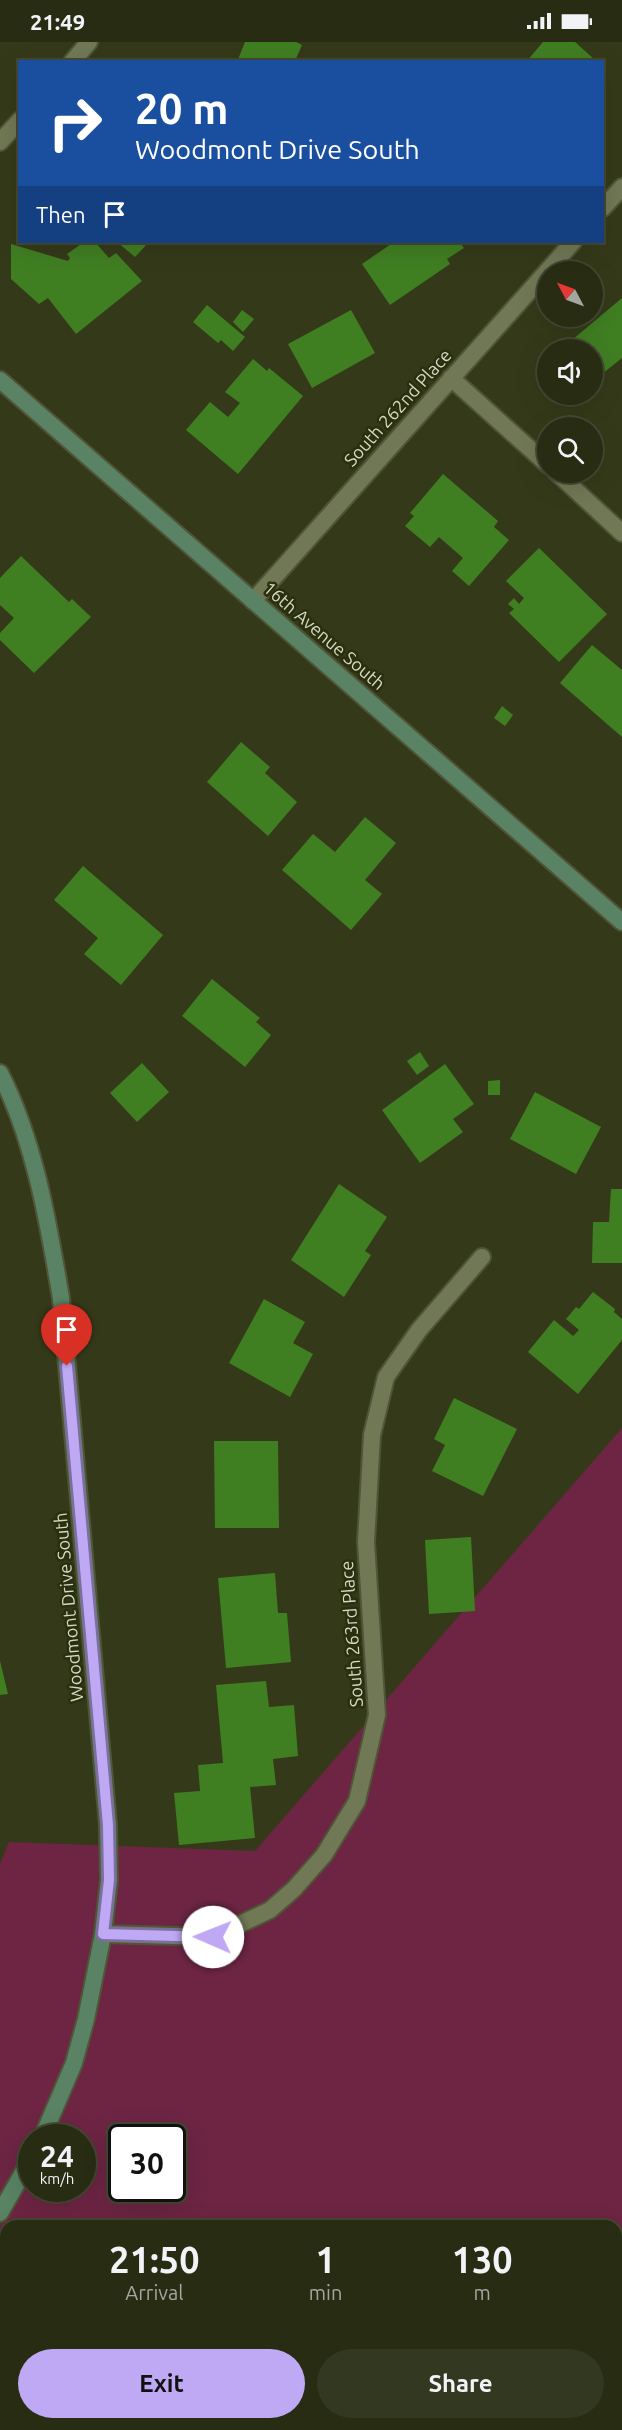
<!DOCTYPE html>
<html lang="en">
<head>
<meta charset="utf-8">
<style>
  :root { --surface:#272c13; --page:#333821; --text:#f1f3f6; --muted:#a4a7a0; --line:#434833; --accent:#bfa9f4 }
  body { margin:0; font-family:Ubuntu,sans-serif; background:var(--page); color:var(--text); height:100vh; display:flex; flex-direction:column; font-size:22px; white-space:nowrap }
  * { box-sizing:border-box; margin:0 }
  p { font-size:20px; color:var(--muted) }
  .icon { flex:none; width:33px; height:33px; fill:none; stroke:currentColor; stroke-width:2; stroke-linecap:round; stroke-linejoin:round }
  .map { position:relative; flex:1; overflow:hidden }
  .sheet { position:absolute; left:0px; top:2178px; width:622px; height:210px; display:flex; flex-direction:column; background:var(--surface); border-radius:18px 18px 0 0; box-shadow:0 6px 24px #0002,0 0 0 2px var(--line) }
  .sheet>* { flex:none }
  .top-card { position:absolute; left:18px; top:18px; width:586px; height:183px; border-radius:0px; box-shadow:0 6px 24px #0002,0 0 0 2px var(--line); background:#1a4fa0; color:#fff; overflow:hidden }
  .needle { width:39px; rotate:311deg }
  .fabs { position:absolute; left:537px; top:219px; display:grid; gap:12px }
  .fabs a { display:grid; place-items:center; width:66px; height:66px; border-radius:50%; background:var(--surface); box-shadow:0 6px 24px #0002,0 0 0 2px var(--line); font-size:30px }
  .speed { position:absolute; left:18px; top:2082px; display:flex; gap:12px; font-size:30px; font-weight:700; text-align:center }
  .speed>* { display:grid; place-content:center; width:78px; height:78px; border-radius:50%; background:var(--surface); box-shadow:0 6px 24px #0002,0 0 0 2px var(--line); line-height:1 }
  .speed small { font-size:15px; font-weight:400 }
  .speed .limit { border:3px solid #111; border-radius:9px; background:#fff; color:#111 }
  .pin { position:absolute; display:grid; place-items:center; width:51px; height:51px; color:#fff; margin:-62px -26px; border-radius:50% 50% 50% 0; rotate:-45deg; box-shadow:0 0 6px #0007 }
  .pin .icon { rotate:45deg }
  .me { position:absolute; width:66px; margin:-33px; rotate:271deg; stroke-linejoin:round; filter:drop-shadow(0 0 4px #0008) }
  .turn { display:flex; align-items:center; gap:21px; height:126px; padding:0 18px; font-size:27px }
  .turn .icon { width:78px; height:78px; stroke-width:2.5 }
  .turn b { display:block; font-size:42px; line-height:51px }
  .then { display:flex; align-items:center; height:57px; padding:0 18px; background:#0003; gap:12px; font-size:22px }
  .eta { display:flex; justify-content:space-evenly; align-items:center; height:102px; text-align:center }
  .eta b { font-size:36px; font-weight:700; line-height:42px }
  .button { display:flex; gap:12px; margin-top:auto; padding:12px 18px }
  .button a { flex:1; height:69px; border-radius:36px; background:var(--accent); color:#111; font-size:24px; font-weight:700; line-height:69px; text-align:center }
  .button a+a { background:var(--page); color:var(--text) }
  .status { display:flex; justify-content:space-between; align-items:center; height:42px; padding:0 30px; background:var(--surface); direction:ltr }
  .status svg { height:16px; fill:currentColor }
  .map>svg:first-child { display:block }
</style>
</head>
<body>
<div class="status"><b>21:49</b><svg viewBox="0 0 49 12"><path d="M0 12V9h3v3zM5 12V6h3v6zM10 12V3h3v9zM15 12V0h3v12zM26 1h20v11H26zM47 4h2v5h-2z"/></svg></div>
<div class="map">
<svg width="622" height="2388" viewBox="0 0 622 2388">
  <rect width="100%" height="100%" fill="#343a19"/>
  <path fill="#6d2543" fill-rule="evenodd" d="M622 1386V2388H0V1822L9 1800 255 1809ZM32 2096H82V2146H32ZM122 2096H172V2146H122ZM6 2184H616V2382H6Z"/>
  <g fill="#407e22">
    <polygon points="245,0 296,0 302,3 295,19 287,16 285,20 237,20"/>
    <polygon points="543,0 575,0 595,18 526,20"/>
    <polygon points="84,200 95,200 109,216 116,211 142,239 76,292 48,256 39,262 11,237 11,202 68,219 70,216 67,212"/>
    <polygon points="117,200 149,200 135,215"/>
    <polygon points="394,200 459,200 464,206 447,217 450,222 390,263 362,222"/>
    <polygon points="622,256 622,316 592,340 592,308 560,308"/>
    <polygon points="207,263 245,295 233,309 221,298 218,301 193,280"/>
    <polygon points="242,268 254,277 243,290 233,280"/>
    <polygon points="351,268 375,311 312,346 288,302"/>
    <polygon points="253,317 267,329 269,326 303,354 238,432 186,388 210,360 228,375 240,361 225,350"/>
    <polygon points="443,432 498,479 494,485 509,498 469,544 452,529 463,516 439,495 430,505 405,484 414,474 410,471"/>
    <polygon points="539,506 607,572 559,620 509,571 514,567 508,562 514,556 519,562 524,556 506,539"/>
    <polygon points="21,514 69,560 72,557 91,575 34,631 0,598 0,591 14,576 0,563 0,536"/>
    <polygon points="592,603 622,628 622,695 560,641"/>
    <polygon points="502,664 513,673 505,684 494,676"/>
    <polygon points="241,700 270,725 265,731 297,760 268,794 207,740"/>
    <polygon points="365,775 396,801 365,838 382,852 351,888 282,828 313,792 335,810"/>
    <polygon points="83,824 163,893 121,943 84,912 98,896 54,858"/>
    <polygon points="212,937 260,976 256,980 271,993 245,1025 182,974"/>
    <polygon points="420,1010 429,1024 417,1033 407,1019"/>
    <polygon points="142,1021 169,1050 137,1080 110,1051"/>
    <polygon points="445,1022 474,1062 453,1077 463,1090 420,1121 382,1068"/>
    <polygon points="500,1038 500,1053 488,1053 488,1039"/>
    <polygon points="535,1050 601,1085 576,1132 510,1097"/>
    <polygon points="339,1142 387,1175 365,1209 371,1213 344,1255 291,1218"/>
    <polygon points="611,1147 622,1147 622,1221 592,1221 593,1180 609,1180"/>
    <polygon points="593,1250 615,1267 614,1270 622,1277 622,1298 578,1352 528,1310 554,1278 573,1294 579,1288 566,1277 576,1265 579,1267"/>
    <polygon points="264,1257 305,1280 293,1301 313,1312 290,1355 229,1321"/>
    <polygon points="454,1356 517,1387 483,1454 432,1429 445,1403 434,1397"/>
    <polygon points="214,1399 278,1399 279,1486 215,1486"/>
    <polygon points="471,1495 475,1569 429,1572 425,1498"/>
    <polygon points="275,1531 278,1571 287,1571 291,1620 226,1626 218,1536"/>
    <polygon points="0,1619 8,1652 0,1653"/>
    <polygon points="266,1639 269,1665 294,1663 298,1714 273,1717 276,1743 250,1745 255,1796 179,1803 174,1751 200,1749 198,1723 223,1721 216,1643"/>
    <polygon points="224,2382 299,2382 295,2388 232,2388"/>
  </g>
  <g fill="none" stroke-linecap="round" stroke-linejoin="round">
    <g stroke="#505438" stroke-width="20">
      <g id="minor">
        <polyline points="72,20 89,0"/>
        <polyline points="0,100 20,78"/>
        <polyline points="603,166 622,145"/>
        <polyline points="451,336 548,423"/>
        <polyline points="556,430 622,491"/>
        <polyline points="253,559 573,200"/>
        <polyline points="103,1892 213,1895 270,1868 294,1847 324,1813 357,1759 377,1673 366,1500 372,1393 386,1335 419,1288 482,1215"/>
      </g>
    </g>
    <g stroke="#505438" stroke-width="20">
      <g id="secondary">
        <polyline points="0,338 622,880"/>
        <path d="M0 1031C35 1100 48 1180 61 1256L108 1783 109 1838 103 1892 86 1977 74 2021 42 2096"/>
        <polyline points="0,2171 32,2115"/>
      </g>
    </g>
    <use href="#minor" stroke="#717855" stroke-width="16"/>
    <use href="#secondary" stroke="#598364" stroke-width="16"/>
  </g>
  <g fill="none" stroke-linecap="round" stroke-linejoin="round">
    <g stroke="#7c6e9f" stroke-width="15">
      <polyline id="route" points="67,1324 108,1783 109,1838 103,1892 213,1895"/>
    </g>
    <use href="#route" stroke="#bfa9f4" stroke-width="10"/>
  </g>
  <g text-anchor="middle" stroke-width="5" stroke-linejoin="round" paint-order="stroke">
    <g font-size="18" fill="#d4d8c5" stroke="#2a2f0e">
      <text transform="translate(398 366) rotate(-48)" y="6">South 262nd Place</text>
      <text transform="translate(324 594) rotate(41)" y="6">16th Avenue South</text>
      <text transform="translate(69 1565) rotate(-95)" y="6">Woodmont Drive South</text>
      <text transform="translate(352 1592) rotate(-94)" y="6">South 263rd Place</text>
    </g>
  </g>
</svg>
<div class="fabs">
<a><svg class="needle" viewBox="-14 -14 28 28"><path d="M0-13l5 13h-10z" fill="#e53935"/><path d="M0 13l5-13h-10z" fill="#a4a7a0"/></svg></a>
<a><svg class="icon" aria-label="sound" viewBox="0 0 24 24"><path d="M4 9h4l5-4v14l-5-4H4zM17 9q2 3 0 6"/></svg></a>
<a><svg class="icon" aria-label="search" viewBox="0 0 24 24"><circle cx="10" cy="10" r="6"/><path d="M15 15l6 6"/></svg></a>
</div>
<div class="speed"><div>24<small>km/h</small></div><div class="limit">30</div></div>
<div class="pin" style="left:67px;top:1324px;background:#d93025"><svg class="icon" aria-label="arrive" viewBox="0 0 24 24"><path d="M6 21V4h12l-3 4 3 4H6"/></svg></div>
<svg class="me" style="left:213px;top:1895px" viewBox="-20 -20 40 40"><circle r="19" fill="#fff"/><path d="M0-13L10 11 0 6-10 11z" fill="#bfa9f4"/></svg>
<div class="top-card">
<div class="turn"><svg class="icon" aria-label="right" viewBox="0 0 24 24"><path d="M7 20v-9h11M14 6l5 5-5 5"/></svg><div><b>20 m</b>Woodmont Drive South</div></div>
<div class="then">Then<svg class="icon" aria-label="arrive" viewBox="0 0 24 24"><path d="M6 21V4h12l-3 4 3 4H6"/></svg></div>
</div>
<section class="sheet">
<div class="eta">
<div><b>21:50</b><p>Arrival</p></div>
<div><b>1</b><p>min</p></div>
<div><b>130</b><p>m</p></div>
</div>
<div class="button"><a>Exit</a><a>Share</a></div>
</section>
</div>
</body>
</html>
